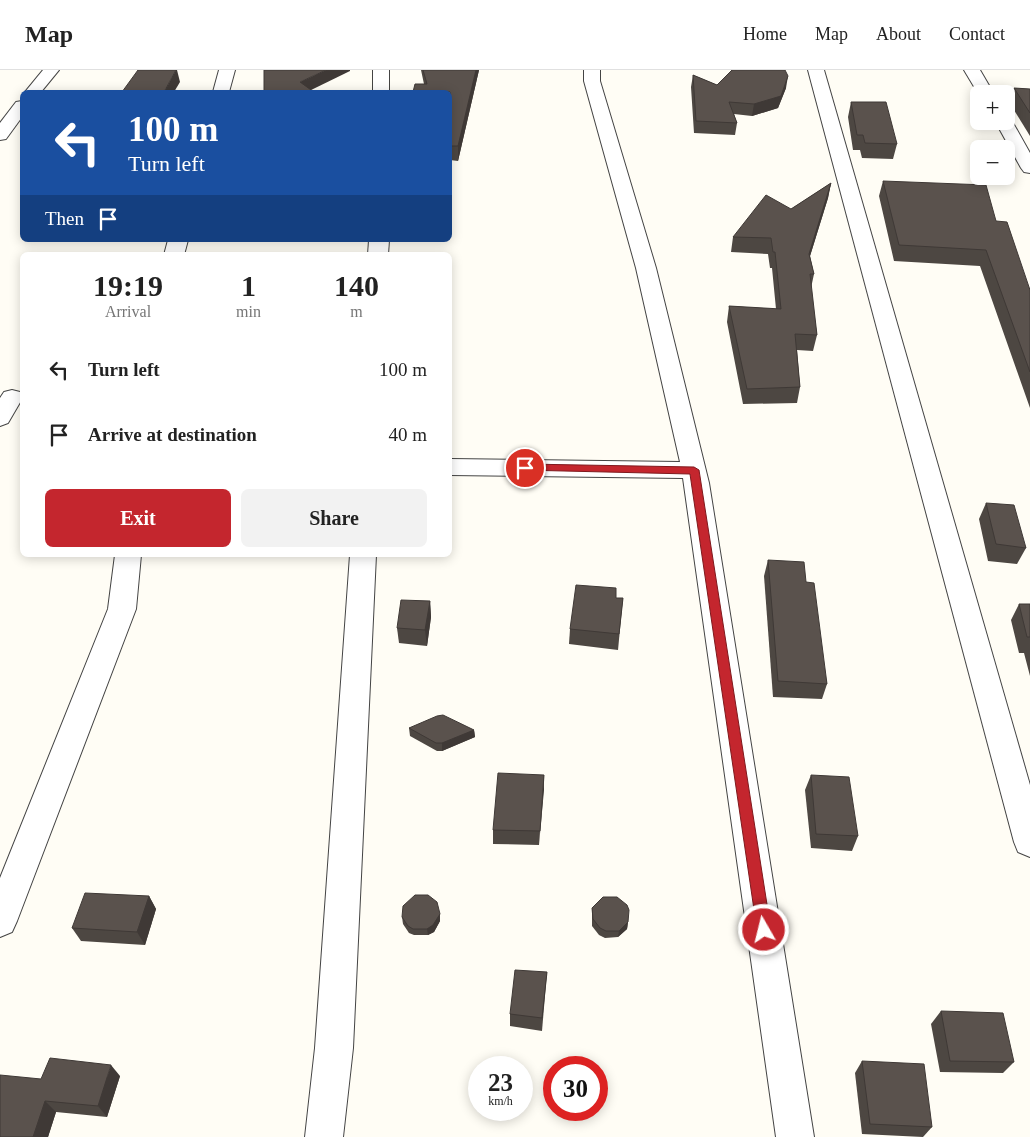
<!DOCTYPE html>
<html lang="en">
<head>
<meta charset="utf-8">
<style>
  :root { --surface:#fff; --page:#f2f2f2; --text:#222; --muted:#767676; --line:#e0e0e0; --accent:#c4262e }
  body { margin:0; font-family:"Times New Roman",serif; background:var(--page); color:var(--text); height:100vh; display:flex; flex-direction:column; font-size:19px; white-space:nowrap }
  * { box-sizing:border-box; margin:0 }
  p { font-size:16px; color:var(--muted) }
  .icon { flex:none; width:28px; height:28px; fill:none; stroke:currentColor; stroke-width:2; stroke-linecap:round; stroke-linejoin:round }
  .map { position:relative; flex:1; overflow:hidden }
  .panel { position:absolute; left:20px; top:182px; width:432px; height:305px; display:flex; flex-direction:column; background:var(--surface); border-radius:8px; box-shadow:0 2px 12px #0003 }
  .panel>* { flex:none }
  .hud { position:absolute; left:20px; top:20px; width:432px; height:152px; border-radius:8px; box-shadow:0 2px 12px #0003; background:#1a4fa0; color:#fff; overflow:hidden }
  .fabs { position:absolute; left:970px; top:15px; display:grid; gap:10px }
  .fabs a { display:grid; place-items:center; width:45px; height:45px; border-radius:8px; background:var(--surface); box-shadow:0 2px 12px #0003; font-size:25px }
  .speed { position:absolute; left:468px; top:986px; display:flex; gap:10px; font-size:25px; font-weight:700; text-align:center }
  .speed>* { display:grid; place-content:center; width:65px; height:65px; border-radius:50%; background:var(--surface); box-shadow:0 2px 12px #0003; line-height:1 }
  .speed small { font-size:12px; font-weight:400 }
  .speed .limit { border:8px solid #d22; background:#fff; color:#111 }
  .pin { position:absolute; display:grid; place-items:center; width:42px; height:42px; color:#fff; margin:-21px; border:2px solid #fff; border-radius:50%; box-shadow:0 1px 5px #0007 }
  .me { position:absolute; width:55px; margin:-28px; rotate:352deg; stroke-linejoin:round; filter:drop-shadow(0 0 4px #0008) }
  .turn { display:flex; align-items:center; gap:18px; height:105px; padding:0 25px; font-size:22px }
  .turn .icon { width:65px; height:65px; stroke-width:2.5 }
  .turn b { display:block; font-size:35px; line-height:42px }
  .then { display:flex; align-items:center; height:48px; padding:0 25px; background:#0003; gap:10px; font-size:19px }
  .eta { display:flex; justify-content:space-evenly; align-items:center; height:85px; text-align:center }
  .eta b { font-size:30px; font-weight:800; line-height:35px }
  .button { display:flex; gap:10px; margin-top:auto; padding:10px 25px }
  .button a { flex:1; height:58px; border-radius:8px; background:var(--accent); color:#fff; font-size:20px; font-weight:800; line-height:58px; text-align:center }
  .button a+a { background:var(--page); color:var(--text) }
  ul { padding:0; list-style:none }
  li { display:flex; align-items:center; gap:15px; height:65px; padding:0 25px }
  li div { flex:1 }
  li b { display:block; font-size:19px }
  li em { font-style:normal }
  header { display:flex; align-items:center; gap:30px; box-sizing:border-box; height:70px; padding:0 25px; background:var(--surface); border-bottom:1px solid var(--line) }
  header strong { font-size:24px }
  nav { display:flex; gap:28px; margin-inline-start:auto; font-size:18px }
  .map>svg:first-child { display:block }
</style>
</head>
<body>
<header>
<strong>Map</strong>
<nav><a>Home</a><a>Map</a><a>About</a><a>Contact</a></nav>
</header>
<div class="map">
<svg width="1030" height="1067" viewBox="0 0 1030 1067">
  <rect width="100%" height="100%" fill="#fffdf5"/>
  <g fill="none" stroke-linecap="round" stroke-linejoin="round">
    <g stroke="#444" stroke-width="2">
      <g id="minor">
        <polygon points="43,0 59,0 41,22 25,22"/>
        <polygon points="219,0 235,0 229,22 213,22"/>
        <rect x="373" y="0" width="16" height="22"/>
        <polygon points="584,0 600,0 600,11 656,198 709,413 814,1067 776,1067 683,408 450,405 450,389 680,392 636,198 584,11"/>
        <polygon points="808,0 824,0 1030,715 1030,787 1018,782 1014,772"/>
        <polygon points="964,0 980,0 994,24 979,25"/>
        <polygon points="22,31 22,47 6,69 0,70 0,53 16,32"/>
        <polygon points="1006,47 1012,51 1030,83 1030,103 1024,102 1021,98 995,51 1006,51"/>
        <polygon points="168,170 188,170 184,185 164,185"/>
        <polygon points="369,170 389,170 388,185 368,185"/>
        <polygon points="12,320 20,322 22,329 8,353 0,356 0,328 4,322"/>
        <polygon points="115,485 141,485 136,539 17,851 12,862 0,867 0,808 108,539"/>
        <polygon points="350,485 376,485 353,978 343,1067 305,1067 315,978"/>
      </g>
    </g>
    <use href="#minor" fill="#fff" fill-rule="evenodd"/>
  </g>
  <g fill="#4d4742">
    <polygon points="421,0 479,0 458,91 450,90 450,22 424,14"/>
    <polygon points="693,5 717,15 786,18 778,38 752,46 734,44 737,53 735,65 694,63 691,17"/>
    <polygon points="1014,18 1030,19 1030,66 1009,32"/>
    <polygon points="851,32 897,74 893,89 862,88 860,80 853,80 848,47"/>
    <polygon points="883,111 996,151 1030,220 1030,338 980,196 894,191 879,126"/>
    <polygon points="831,113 828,128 810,186 814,204 811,218 817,265 813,281 797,280 800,317 797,333 743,334 727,252 729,236 776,239 772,198 770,198 768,184 731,182 733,167 791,139"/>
    <polygon points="986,433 1026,478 1017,494 988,491 979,449"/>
    <polygon points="768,490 806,512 827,614 822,629 773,627 764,506"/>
    <polygon points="616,528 623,528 618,580 569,574 570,559"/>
    <polygon points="430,531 431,547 427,576 399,573 397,558"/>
    <polygon points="1019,534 1030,534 1030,606 1024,583 1019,583 1011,550"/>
    <polygon points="409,658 474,660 475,667 442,681 437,681 410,666"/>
    <polygon points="544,705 539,775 493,774 493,760"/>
    <polygon points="811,705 858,766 852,781 811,778 805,720"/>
    <polygon points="149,826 156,839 145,875 81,871 72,858"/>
    <polygon points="592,838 628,852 627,859 618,867 605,868 599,865 592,856"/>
    <polygon points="440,844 440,851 434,862 428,865 414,865 409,863 403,854 402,847"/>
    <polygon points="547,902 542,961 510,956 510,944"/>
    <polygon points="941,941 1014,992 1003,1003 940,1002 931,954"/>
    <polygon points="862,991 932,1057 923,1067 862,1064 855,1003"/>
    <polygon points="120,1006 107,1047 56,1042 48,1067 0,1067 41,1009"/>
  </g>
  <g fill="#3f3936">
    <polygon points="176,0 177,0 180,12 174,22 164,22"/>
    <polygon points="326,0 350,0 350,1 307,22 300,12"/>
    <polygon points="476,0 479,0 458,91 458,76"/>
    <polygon points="788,6 786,18 778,38 752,46 754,34"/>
    <polygon points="831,113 828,128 806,199 809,184"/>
    <polygon points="430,531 431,547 427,576 425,560"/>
    <polygon points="474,660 475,667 442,681 442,673"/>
    <polygon points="544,705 544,720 539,775"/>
    <polygon points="149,826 156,839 145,875 137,862"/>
    <polygon points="440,844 440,851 434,862 428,865 427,859"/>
    <polygon points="628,852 627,859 618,867 619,861"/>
    <polygon points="111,995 120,1006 107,1047 98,1036"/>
    <polygon points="45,1031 56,1042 48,1067 33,1067"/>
  </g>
  <g fill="#5a524d" stroke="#3f3936">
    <polygon points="138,0 176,0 164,22 122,22"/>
    <polygon points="264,0 326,0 300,12 314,22 264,22"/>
    <polygon points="423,0 476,0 458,76 450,76 450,22 413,22 415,14 427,14"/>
    <polygon points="732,0 785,0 788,6 781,26 754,34 729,32 737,53 696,51 693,5 717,15"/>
    <polygon points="1014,18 1030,19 1030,43"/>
    <polygon points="851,32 886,32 897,74 865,73 863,65 857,65"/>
    <polygon points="883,111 986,115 996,151 1007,152 1030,220 1030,302 986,180 899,175"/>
    <polygon points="831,113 809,184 814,204 810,204 817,265 795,264 800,317 747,319 729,236 781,239 775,182 773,182 771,168 733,167 766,125 791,139"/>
    <polygon points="986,433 1014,435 1026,478 996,474"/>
    <polygon points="768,490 804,492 806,512 814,513 827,614 778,611"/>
    <polygon points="576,515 616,518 616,528 623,528 619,564 570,559"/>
    <polygon points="401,530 430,531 425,560 397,558"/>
    <polygon points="1019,534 1030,534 1030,567 1027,567"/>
    <polygon points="443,645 474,660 442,673 436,673 409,658 437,646"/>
    <polygon points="498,703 544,705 540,761 493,760"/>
    <polygon points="811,705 849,707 858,766 816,764"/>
    <polygon points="85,823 149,826 137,862 72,858"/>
    <polygon points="415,825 428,825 437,832 440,844 433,855 427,859 413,859 408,856 402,847 403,836"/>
    <polygon points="603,827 617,827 627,835 629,840 628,852 619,861 606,861 600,858 593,849 592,838"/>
    <polygon points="515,900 547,902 542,948 510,944"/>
    <polygon points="941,941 1003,943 1014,992 950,991"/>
    <polygon points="50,988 111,995 98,1036 45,1031 33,1067 0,1067 0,1005 41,1009"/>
    <polygon points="862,991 924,994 932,1057 870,1054"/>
  </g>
  <polygon fill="#c4262e" stroke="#7f191e" points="525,394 694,397 699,400 771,860 769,864 764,866 759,864 757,860 690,404 522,400 522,395"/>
</svg>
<div class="fabs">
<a>+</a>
<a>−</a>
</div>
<div class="speed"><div>23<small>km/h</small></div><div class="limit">30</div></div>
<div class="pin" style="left:525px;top:398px;background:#d93025"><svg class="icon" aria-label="arrive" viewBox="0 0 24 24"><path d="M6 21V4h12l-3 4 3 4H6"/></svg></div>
<svg class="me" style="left:764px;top:860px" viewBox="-20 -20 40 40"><circle r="17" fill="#c4262e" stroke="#fff" stroke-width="3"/><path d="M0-11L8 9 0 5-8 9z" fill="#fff"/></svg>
<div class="hud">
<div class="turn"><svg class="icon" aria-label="left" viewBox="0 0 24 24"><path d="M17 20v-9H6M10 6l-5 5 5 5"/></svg><div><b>100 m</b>Turn left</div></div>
<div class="then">Then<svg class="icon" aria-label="arrive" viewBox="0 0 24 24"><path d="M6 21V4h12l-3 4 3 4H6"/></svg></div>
</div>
<section class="panel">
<div class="eta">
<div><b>19:19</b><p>Arrival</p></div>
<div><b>1</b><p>min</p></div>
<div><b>140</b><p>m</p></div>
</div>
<ul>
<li><svg class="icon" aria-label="left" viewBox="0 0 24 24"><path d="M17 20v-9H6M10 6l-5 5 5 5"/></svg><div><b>Turn left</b></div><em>100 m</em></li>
<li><svg class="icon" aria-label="arrive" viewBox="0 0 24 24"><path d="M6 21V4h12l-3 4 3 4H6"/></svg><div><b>Arrive at destination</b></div><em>40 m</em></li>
</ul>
<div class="button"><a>Exit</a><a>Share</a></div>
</section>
</div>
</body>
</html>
